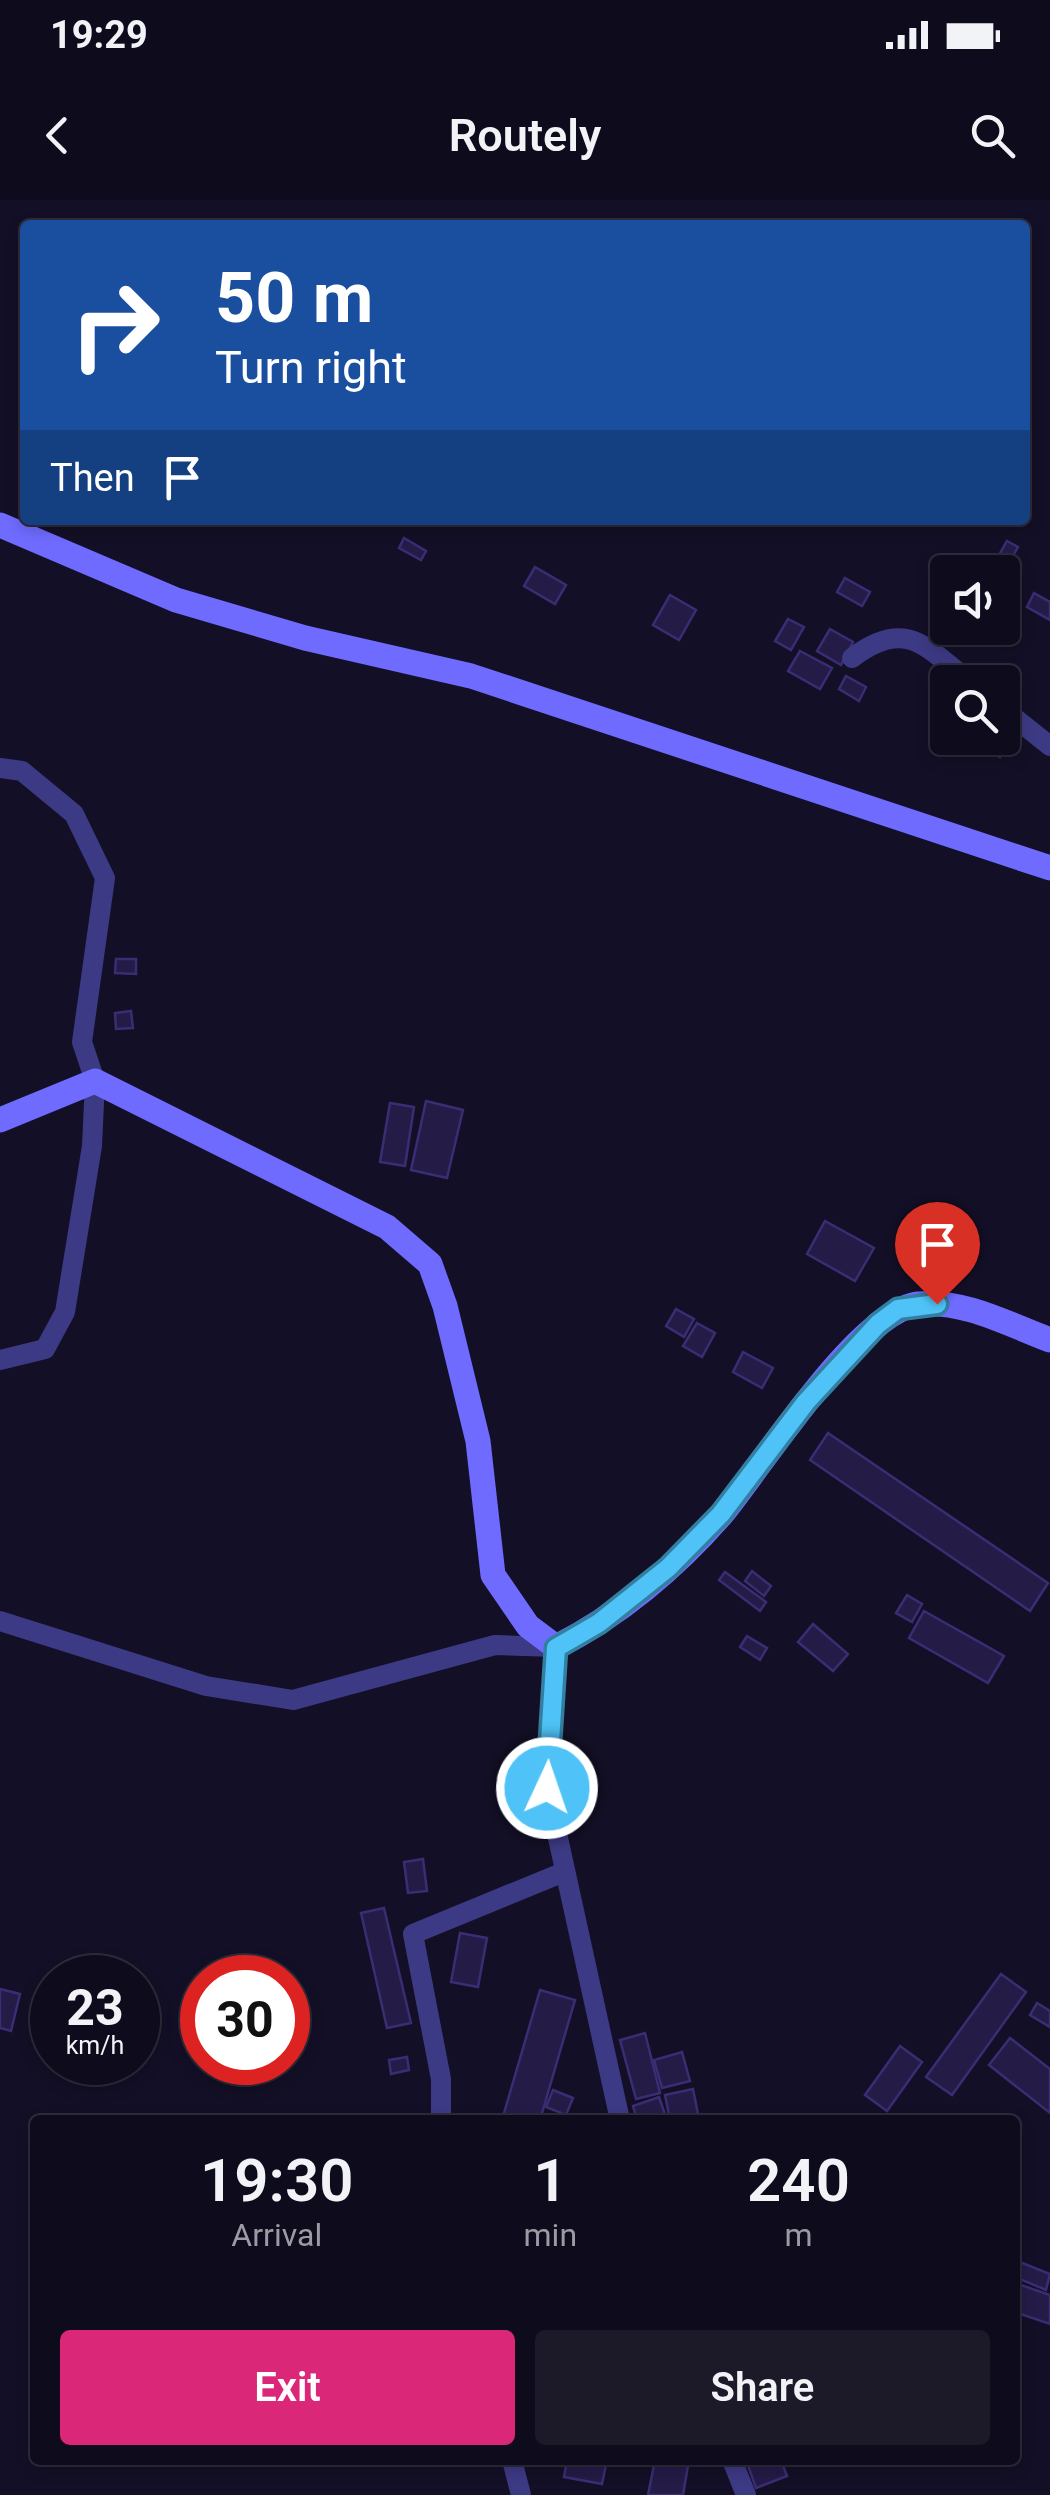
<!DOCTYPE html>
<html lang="en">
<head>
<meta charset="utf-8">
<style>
  :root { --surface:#0e0b1c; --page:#1c1929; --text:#f1f3f6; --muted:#9b9ba3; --line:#2e2b3b; --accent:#db2777 }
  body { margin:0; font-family:Roboto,sans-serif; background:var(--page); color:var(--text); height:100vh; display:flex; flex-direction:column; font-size:38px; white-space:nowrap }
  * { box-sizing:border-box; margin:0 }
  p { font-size:32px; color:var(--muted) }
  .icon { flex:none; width:55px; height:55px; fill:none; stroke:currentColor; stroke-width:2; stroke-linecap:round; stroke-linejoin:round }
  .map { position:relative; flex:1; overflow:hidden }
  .drawer { position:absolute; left:30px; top:1915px; width:990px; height:350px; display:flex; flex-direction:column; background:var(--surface); border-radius:10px; box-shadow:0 5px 15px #0003,0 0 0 2px var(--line) }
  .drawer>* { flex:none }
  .guide { position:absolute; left:20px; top:20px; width:1010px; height:305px; border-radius:10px; box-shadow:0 5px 15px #0003,0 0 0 2px var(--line); background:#1a4fa0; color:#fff; overflow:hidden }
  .tools { position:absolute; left:930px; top:355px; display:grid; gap:20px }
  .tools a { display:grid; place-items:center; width:90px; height:90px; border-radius:10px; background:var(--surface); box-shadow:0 5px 15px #0003,0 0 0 2px var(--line); font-size:50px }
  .speed { position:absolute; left:30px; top:1755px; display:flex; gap:20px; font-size:50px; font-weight:700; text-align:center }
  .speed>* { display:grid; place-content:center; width:130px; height:130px; border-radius:50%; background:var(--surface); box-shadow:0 5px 15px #0003,0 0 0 2px var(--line); line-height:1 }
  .speed small { font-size:25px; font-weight:400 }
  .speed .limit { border:15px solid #d22; background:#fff; color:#111 }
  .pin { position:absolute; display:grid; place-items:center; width:85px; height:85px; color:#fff; margin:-102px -42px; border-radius:50% 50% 50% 0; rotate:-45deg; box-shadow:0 0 10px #0007 }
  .pin .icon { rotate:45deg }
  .me { position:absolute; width:110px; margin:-55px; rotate:3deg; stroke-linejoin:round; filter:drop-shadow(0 0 8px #0008) }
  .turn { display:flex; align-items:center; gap:35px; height:210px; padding:0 30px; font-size:45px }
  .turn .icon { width:130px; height:130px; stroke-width:2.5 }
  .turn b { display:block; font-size:70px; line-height:85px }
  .then { display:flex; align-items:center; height:95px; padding:0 30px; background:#0003; gap:20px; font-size:38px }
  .eta { display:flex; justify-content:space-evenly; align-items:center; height:170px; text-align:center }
  .eta b { font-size:60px; font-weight:600; line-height:70px }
  .button { display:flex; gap:20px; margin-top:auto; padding:20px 30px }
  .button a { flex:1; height:115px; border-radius:10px; background:var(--accent); color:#fff; font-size:40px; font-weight:600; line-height:115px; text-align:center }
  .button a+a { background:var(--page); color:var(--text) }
  .status { display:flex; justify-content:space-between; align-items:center; height:70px; padding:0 50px; background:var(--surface); direction:ltr }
  .status svg { height:28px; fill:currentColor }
  header { display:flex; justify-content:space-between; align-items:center; height:130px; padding:0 30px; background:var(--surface); font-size:45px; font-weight:600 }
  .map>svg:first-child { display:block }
</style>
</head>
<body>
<div class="status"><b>19:29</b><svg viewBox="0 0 49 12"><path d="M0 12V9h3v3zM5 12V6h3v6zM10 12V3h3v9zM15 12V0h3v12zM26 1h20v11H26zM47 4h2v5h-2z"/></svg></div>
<header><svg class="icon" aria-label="back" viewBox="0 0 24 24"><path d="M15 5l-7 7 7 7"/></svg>Routely<svg class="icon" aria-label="search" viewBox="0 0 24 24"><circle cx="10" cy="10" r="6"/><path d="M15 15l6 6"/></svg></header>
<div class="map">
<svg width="1050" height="2295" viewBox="0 0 1050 2295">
  <rect width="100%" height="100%" fill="#130f26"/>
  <g fill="#241b47" stroke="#3b2d73" stroke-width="2.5">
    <polygon points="404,338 426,351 421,360 399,348"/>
    <polygon points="1007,341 1018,347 1005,370 994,364"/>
    <polygon points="535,367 566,385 555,404 524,386"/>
    <polygon points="845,378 870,392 862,406 837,392"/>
    <polygon points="1034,393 1050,402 1050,420 1027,407"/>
    <polygon points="670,395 696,410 679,440 653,425"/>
    <polygon points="788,419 804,427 791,450 775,441"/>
    <polygon points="830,429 853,442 841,465 817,451"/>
    <polygon points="800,451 832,468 820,489 788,471"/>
    <polygon points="846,476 866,487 859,501 839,489"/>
    <polygon points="1002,528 1013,535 1000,557 982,547 988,538 1002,538"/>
    <polygon points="116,759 136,759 136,774 115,773"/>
    <polygon points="131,811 133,828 116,829 115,813"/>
    <polygon points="426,901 463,910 447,978 411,970"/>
    <polygon points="390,903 414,907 405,966 380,962"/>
    <polygon points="825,1021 874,1048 855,1081 807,1054"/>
    <polygon points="676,1109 694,1119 684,1137 666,1126"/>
    <polygon points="697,1123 715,1133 702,1157 683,1146"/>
    <polygon points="743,1152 773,1168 762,1188 733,1172"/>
    <polygon points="828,1233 1048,1383 1030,1411 810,1260"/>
    <polygon points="752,1371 771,1386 764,1396 745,1381"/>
    <polygon points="725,1372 766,1402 760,1411 719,1380"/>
    <polygon points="907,1395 922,1404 912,1422 896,1413"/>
    <polygon points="924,1411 1004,1456 988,1483 909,1438"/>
    <polygon points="813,1424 848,1454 833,1471 798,1442"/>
    <polygon points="747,1436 767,1448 760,1460 740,1447"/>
    <polygon points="423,1659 427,1691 408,1693 404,1662"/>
    <polygon points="384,1708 411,1823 387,1828 361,1713"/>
    <polygon points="460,1733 487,1738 478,1787 451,1782"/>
    <polygon points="1001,1774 1026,1792 952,1895 926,1877"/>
    <polygon points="0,1789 20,1794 11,1831 0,1828"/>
    <polygon points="540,1790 575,1800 540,1920 502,1920"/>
    <polygon points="1037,1803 1050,1811 1050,1827 1030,1815"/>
    <polygon points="645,1833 660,1893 636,1899 620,1840"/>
    <polygon points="1010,1838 1050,1869 1050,1913 989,1865"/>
    <polygon points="900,1846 922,1862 887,1911 865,1895"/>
    <polygon points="682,1852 690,1881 662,1888 654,1860"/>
    <polygon points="407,1857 409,1870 391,1874 389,1860"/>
    <polygon points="693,1889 698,1914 670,1920 665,1895"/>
    <polygon points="553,1890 573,1898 566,1915 546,1907"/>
    <polygon points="659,1897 667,1920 637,1920 633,1906"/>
    <polygon points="1015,2060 1050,2074 1046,2090 1015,2077"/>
    <polygon points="1015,2083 1050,2095 1050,2124 1015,2112"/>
    <polygon points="567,2260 607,2260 602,2284 564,2277"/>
    <polygon points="655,2260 689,2260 683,2295 648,2295"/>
    <polygon points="746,2260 781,2260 787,2276 756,2288"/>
  </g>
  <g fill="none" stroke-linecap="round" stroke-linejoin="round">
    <g stroke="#3d3a85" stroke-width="20">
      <path d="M852 458C906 417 926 447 970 482"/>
      <polyline points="1002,508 1050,546"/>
      <polyline points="0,568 22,571 74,614 105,678 82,842 95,881 92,946 65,1112 45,1149 0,1160"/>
      <polyline points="0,1421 206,1486 293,1500 495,1445 556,1447 547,1588 620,1920"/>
      <polyline points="441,1920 441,1879 413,1734 564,1672"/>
      <polyline points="512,2260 521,2295"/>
      <polyline points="732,2260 746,2295"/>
    </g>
    <g stroke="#6f6bff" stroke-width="25">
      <polyline points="0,325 176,400 305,438 471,476 1050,668"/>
      <path d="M0 920 95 881 387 1027 430 1064 445 1106 478 1241 493 1375 528 1426 556 1447C618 1416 676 1367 722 1314 761 1267 859 1111 918 1104 962 1099 1010 1125 1050 1140"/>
    </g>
  </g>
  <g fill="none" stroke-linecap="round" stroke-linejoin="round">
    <g stroke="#337fa1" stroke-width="25">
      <polyline id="route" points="547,1588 556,1448 599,1423 668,1368 721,1314 806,1202 878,1124 898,1109 937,1104"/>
    </g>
    <use href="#route" stroke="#4fc3f7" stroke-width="18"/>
  </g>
</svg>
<div class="tools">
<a><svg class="icon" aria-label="sound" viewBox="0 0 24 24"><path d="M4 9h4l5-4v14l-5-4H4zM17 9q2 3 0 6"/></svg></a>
<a><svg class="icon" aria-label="search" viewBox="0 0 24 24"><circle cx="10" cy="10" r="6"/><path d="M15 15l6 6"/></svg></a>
</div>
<div class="speed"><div>23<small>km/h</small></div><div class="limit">30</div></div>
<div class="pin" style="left:937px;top:1104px;background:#d93025"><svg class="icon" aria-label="arrive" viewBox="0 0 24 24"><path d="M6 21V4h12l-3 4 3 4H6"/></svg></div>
<svg class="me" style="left:547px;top:1588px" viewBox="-20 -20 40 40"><circle r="17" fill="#4fc3f7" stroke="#fff" stroke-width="3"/><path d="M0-11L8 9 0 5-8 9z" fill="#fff"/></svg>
<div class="guide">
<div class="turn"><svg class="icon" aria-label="right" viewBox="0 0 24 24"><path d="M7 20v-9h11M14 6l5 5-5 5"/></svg><div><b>50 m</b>Turn right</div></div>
<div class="then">Then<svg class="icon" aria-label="arrive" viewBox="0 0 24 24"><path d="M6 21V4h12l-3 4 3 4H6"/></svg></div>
</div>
<section class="drawer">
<div class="eta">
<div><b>19:30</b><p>Arrival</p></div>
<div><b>1</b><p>min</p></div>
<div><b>240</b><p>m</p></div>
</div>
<div class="button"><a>Exit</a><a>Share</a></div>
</section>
</div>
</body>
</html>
